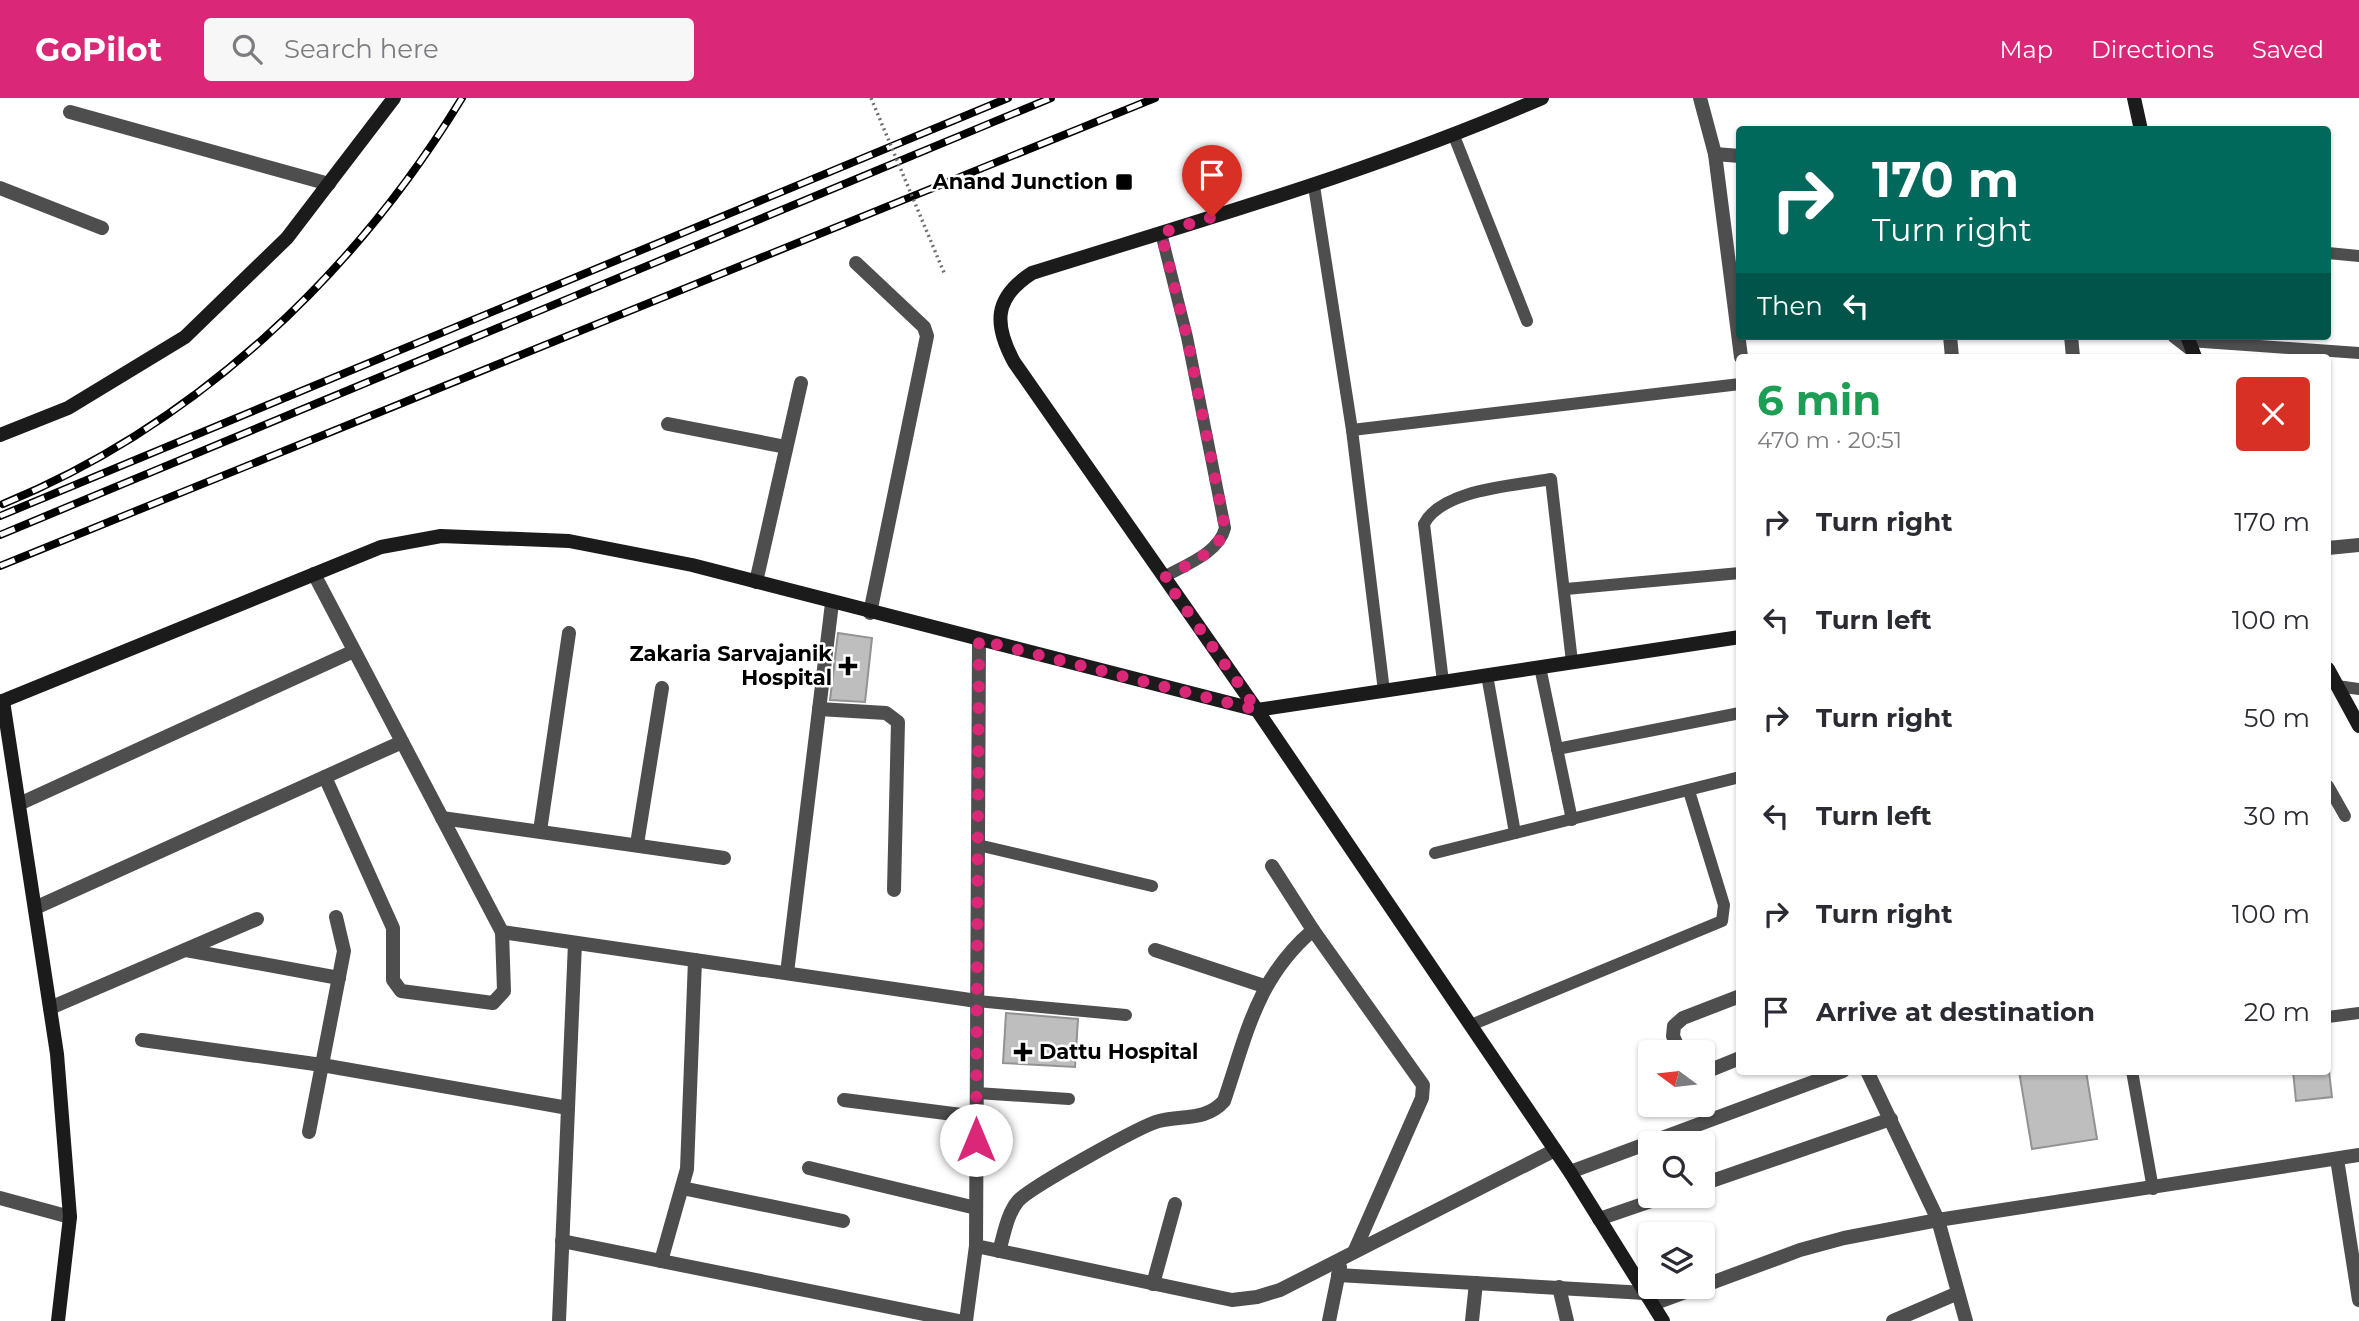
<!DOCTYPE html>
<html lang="en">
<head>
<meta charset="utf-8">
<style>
  :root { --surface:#fff; --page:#f7f7f7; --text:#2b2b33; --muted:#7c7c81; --accent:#db2777 }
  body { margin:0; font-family:Montserrat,sans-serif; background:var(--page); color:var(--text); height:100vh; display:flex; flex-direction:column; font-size:26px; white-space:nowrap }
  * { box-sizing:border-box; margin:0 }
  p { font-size:23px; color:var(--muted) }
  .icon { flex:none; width:38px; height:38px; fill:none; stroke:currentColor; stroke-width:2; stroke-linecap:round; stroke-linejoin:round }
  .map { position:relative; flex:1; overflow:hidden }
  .drawer { position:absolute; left:1736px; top:256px; width:595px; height:721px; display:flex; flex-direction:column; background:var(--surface); border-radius:7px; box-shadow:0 2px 5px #0004 }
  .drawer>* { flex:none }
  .banner { position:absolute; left:1736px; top:28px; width:595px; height:214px; border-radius:7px; box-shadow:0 2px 5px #0004; background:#00695c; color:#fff; overflow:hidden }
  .needle { width:46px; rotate:285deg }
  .controls { position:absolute; left:1638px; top:942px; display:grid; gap:14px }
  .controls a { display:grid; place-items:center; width:77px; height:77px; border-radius:7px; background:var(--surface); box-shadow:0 2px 5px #0004; font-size:35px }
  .pin { position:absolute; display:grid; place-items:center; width:60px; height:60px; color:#fff; margin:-72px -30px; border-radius:50% 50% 50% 0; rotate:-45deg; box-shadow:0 0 7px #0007 }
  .pin .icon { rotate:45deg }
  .me { position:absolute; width:77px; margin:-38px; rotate:0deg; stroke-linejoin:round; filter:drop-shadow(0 0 5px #0008) }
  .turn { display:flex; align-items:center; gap:24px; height:147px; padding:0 21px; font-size:32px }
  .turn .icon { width:91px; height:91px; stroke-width:2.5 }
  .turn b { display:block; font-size:49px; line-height:60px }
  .then { display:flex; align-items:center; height:66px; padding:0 21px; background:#0003; gap:14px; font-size:26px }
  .round { display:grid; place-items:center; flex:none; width:74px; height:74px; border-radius:7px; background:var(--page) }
  .head { display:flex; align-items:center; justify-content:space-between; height:119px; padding:0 21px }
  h1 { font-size:42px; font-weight:700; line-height:52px; color:#1e9e55 }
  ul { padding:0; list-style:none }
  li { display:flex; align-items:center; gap:21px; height:98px; padding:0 21px }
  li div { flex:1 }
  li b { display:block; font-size:26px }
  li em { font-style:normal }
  header { display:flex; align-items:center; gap:42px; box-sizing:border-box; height:98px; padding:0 35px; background:var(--accent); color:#fff }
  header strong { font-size:33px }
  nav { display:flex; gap:38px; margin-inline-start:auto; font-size:24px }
  .search { width:490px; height:63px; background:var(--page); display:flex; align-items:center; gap:18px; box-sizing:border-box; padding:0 24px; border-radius:7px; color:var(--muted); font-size:26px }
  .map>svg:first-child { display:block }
</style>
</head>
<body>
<header>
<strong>GoPilot</strong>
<div class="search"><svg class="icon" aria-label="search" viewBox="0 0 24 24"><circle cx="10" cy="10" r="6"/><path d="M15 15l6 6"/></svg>Search here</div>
<nav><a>Map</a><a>Directions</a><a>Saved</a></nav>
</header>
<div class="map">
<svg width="2359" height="1223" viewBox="0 0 2359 1223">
  <rect width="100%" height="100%" fill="#fff"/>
  <g fill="#bebebe" stroke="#929292" stroke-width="2">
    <polygon points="838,535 872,540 865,604 830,602"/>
    <polygon points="1006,915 1078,921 1075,969 1003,965"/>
    <polygon points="2019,973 2086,973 2097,1041 2032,1051"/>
    <polygon points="2293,973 2329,973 2332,999 2296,1003"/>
  </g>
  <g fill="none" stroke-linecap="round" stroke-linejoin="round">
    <g stroke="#4e4e4e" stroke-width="12">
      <polyline points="1454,38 1527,223"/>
      <polyline points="1314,88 1352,332 1384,593"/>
      <path d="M1161 135 1187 239 1225 430C1219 455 1185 467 1164 479"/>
      <polyline points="2328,155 2359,158"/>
      <polyline points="2189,243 2359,255"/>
      <polyline points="1352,332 1740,286"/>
      <polyline points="1566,491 1740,475"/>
      <polyline points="1540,569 1572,722"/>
      <polyline points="1487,577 1515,735"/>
      <path d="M1443 584 1424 426C1442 391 1514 388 1551 381L1572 564"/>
      <polyline points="2337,588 2359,591"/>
      <polyline points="1557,651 1740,615"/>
      <polyline points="2328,688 2345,718"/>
      <polyline points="978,747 1152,788"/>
      <polyline points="1435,755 1740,679"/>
      <polyline points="977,903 1126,917"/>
      <polyline points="2328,919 2359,915"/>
      <polyline points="1471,927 1722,823 1724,807 1689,693"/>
      <polyline points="2132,973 2153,1091"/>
      <polyline points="977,995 1069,1001"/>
    </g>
    <g stroke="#4e4e4e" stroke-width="14">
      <polyline points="1700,0 1715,56 1741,259"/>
      <polyline points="70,14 329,86"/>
      <polyline points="1715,56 1740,58"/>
      <polyline points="0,90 102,130"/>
      <polyline points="856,165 924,229 927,238 870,515"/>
      <polyline points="1950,238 1952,259"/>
      <polyline points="2071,238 2073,259"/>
      <polyline points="2174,238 2192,252"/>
      <polyline points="668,326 786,349"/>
      <polyline points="2328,450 2359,447"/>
      <polyline points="314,476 502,834 977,903"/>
      <polyline points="756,484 801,285"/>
      <polyline points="819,611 886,615 898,624 894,792"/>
      <polyline points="325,679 393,830 393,882 401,893 493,905 504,893 502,834"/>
      <polyline points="19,706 354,553"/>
      <polyline points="442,720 724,760"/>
      <polyline points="540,733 569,535"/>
      <polyline points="637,746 662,590"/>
      <polyline points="1272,768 1313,832 1423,987 1422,1000 1355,1152"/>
      <polyline points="35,810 402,644"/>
      <polyline points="186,852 339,880"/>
      <polyline points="1155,852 1264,888"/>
      <polyline points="787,875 832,505"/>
      <polyline points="50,910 257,821"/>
      <polyline points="142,942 322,967 568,1010"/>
      <polyline points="1680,954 1673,938 1674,928 1683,920 1740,898"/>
      <polyline points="1867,973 1938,1122 1966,1223"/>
      <polyline points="1703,975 1740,960"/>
      <polyline points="844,1002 977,1019"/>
      <polyline points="309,1034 344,853 336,819"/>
      <polyline points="2337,1061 2359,1202"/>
      <polyline points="809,1070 976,1110"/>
      <polyline points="1570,1074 1843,973"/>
      <polyline points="1703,1086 1891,1021"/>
      <polyline points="682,1090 843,1123"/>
      <polyline points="0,1100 70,1119"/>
      <polyline points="1599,1121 1669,1097"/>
      <polyline points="562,1143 959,1223"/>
      <polyline points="976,1148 1232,1202 1257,1199 1280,1192 1555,1052"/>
      <path d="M999 1153C1004 1137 1007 1116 1018 1103 1029 1090 1142 1027 1159 1023 1183 1017 1206 1023 1224 1003 1247 936 1256 881 1313 832"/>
      <polyline points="661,1163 687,1071 695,862"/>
      <polyline points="1338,1177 1645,1195"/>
      <polyline points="1153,1186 1175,1106"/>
      <polyline points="1703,1188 1800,1152 1844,1140 1938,1122 2359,1057"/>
      <polyline points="1559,1189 1567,1223"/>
      <polyline points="1653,1206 1702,1188"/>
      <polyline points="559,1223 575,845"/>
      <polyline points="966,1223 976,1148 979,542"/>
      <polyline points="1329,1223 1340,1169"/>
      <polyline points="1472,1223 1476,1185"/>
      <polyline points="1893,1223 1958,1195"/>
    </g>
    <g stroke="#1b1b1b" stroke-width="14">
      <path d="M1542 0C1377 72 1204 121 1032 175 993 200 994 227 1014 264L1257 612 1570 1074 1663 1223"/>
      <polyline points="2134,0 2141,32"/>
      <polyline points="2187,238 2195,259"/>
      <polyline points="0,337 68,310 185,239 287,140 394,0"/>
      <polyline points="2328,571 2359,628"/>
      <polyline points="3,603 57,956 70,1119 58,1223"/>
      <polyline points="0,604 381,449 441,438 569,443 692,467 1257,612 1740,539"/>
    </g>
    <g stroke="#000" stroke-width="8">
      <g id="rail">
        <path d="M3 406C196 327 355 176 462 0"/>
        <polyline points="0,418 1008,0"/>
        <polyline points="0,437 1051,0"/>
        <polyline points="0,468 1155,0"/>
      </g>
    </g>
    <use href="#rail" stroke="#fff" stroke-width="5" stroke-dasharray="16" stroke-linecap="butt"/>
    <polyline stroke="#707070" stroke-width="3.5" stroke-dasharray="2 3.5" stroke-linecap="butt" points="871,0 945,177"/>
  </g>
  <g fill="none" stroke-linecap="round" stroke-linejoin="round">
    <path stroke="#db2777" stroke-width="12" stroke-dasharray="0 21.6" d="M976 1042 979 542 1257 612 1164 480C1185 467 1219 455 1225 430L1187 239 1161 135 1212 119"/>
  </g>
  <g fill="#000" stroke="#fff" stroke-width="2.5">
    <rect x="1115" y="75" width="18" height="18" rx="3.5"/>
    <path d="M844.5 557.5h7v7h7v7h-7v7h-7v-7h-7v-7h7z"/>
    <path d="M1019.5 943.5h7v7h7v7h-7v7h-7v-7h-7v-7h7z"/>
  </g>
  <g text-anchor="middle" stroke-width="5" stroke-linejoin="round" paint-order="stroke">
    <g font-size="21" font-weight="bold" fill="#000" stroke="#fff" text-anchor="end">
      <text x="1108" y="91">Anand Junction</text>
      <text x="832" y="563">Zakaria Sarvajanik<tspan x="832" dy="24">Hospital</tspan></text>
      <text x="1039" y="961" text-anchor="start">Dattu Hospital</text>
    </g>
  </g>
</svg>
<div class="controls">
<a><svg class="needle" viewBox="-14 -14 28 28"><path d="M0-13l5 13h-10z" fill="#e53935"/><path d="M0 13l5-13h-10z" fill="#7c7c81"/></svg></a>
<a><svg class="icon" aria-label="search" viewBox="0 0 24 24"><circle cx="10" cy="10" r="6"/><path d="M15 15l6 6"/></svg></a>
<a><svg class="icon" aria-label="layers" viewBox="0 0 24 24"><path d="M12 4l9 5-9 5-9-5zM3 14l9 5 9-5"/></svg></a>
</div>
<div class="pin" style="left:1212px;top:119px;background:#d93025"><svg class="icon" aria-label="arrive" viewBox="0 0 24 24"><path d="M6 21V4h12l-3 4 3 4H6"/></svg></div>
<svg class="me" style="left:976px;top:1042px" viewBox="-20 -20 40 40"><circle r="19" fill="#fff"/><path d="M0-13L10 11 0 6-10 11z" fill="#db2777"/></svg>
<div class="banner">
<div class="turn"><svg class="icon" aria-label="right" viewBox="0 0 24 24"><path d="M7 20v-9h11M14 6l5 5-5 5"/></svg><div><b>170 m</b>Turn right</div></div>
<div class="then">Then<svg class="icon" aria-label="left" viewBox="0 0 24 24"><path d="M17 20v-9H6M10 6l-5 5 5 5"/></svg></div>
</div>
<section class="drawer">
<div class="head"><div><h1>6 min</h1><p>470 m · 20:51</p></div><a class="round" style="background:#d93025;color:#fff"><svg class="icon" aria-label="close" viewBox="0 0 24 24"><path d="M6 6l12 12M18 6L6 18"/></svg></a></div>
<ul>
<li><svg class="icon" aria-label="right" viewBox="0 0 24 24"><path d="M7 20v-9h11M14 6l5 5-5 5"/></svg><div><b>Turn right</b></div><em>170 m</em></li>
<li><svg class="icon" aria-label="left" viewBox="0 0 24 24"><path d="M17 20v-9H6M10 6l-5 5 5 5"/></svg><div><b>Turn left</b></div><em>100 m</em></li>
<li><svg class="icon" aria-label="right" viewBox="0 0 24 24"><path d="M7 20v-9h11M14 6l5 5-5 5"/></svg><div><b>Turn right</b></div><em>50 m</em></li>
<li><svg class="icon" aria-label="left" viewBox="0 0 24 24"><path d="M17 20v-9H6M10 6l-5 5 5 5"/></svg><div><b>Turn left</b></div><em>30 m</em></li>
<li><svg class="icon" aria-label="right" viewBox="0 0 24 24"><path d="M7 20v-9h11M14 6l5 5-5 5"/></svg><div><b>Turn right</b></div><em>100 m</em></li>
<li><svg class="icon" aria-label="arrive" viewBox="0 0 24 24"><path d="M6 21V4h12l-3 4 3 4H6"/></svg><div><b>Arrive at destination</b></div><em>20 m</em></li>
</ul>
</section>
</div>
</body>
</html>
